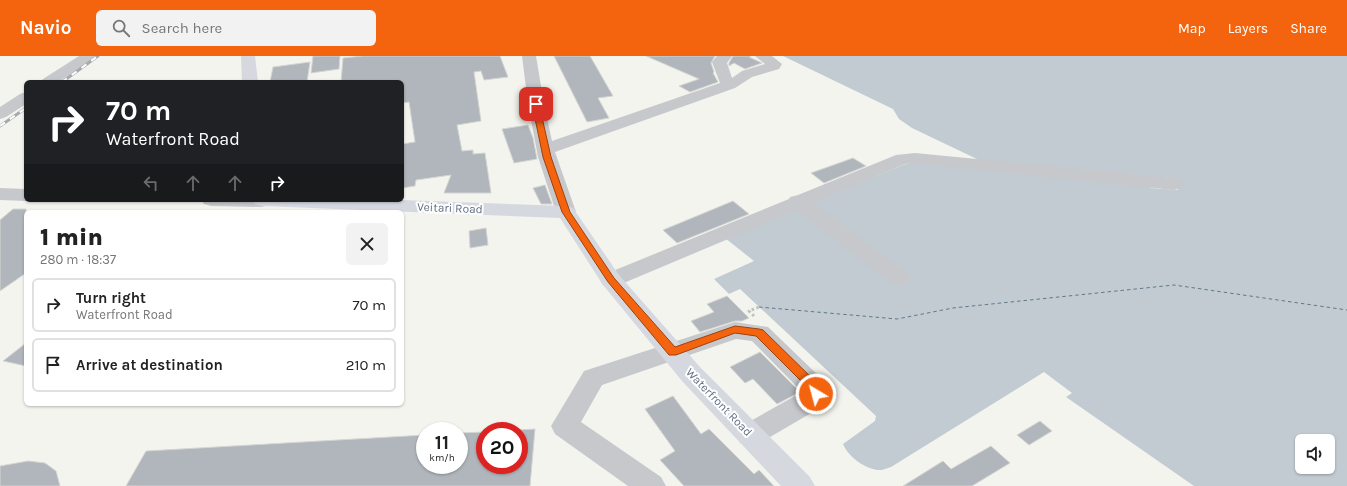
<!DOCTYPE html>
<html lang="en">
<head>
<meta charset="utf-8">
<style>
  :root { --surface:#fff; --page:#f2f2f2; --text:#222; --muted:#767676; --line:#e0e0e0; --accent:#f4640f }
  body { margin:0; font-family:Karla,sans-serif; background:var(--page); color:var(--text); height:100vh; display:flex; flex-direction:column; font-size:15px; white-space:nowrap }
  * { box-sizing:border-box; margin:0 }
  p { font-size:13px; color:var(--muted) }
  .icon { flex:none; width:22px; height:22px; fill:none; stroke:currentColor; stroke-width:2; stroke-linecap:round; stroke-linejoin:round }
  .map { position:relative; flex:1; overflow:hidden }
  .sheet { position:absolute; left:24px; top:154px; width:380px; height:196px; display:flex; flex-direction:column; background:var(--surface); border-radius:6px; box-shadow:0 1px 3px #0004 }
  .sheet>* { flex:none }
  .top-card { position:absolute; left:24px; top:24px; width:380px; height:122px; border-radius:6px; box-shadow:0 1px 3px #0004; background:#202124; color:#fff; overflow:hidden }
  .controls { position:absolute; left:1295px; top:378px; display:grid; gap:8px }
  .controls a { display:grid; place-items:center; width:40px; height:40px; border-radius:6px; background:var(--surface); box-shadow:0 1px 3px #0004; font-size:20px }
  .speed { position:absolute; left:416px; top:366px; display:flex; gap:8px; font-size:20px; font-weight:700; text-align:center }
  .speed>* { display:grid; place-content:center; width:52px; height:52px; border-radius:50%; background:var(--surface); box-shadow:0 1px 3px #0004; line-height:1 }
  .speed small { font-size:10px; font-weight:400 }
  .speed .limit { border:6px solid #d22; background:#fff; color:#111 }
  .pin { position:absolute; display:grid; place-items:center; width:34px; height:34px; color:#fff; margin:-17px; border-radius:8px; box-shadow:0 2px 6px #0006 }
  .me { position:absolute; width:44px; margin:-22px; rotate:323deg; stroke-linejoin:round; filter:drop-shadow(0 0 3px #0008) }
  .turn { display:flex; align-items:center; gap:14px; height:84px; padding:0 16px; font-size:18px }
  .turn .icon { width:52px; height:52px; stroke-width:2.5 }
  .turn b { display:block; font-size:28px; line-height:34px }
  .lanes { display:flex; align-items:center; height:38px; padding:0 16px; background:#0003; justify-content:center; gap:20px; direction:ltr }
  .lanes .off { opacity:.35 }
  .round { display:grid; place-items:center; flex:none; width:42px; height:42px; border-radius:6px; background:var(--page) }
  .overview { display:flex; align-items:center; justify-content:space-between; height:68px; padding:0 16px }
  h1 { font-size:24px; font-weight:800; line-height:30px }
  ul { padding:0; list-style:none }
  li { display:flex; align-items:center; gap:12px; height:54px; margin:0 8px 6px; padding:0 8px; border:2px solid var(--line); border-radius:6px }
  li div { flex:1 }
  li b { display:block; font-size:15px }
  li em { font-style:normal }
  header { display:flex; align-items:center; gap:24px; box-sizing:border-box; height:56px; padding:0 20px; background:var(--accent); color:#fff }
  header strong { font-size:19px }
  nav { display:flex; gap:22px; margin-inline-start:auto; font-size:14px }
  .search { width:280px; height:36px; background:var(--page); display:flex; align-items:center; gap:10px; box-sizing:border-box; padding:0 14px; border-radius:6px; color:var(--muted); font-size:15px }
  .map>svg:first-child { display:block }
</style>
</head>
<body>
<header>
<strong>Navio</strong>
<div class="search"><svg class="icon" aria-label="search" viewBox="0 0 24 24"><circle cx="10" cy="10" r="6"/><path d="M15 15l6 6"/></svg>Search here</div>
<nav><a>Map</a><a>Layers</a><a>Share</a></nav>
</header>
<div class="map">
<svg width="1347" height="430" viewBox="0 0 1347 430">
  <rect width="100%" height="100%" fill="#f4f4ef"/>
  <path fill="#c2cbd1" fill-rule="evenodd" d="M783 0H1347V430H1194L1066 341 1072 337 1044 316 891 411C888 412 885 413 882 414 867 415 848 401 843 388L875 365 876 360 740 233 729 238 714 223 754 205 725 182 903 109 916 105 1148 128 1151 132 1178 134 1170 122 979 104 912 72 899 63 893 53ZM1302 385H1328V411H1302Z"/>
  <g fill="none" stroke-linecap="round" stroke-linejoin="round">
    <polyline stroke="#607889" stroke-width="1" stroke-dasharray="3.5 3" stroke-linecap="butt" points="759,251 897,263 953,252 1174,229 1347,254"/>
  </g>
  <g fill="#b0b6bc" stroke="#d5d5d2">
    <polygon points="313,0 340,0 339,13 311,17"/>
    <polygon points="363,0 500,0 508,21 484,24 481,15 474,16 481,65 457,69 462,95 473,94 473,98 485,97 491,137 444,137 451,119 416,124 415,130 402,132 402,88 415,86 409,46 402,47 402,26 341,26 343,2"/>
    <polygon points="554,0 590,0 613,40 598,42 609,62 587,66"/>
    <polygon points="646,0 715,0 711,7 714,16 713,17 718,26 690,36 679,30 699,23"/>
    <polygon points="733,0 751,0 749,1 762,7 745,13 734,7 729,10 729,7"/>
    <polygon points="310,6 307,26 270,26 273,11"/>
    <polygon points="528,69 533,82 537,103 514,107 502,73"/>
    <polygon points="853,102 866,110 824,127 811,117"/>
    <polygon points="545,129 552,148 541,148 533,132"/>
    <polygon points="733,145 749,158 677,187 663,174"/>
    <polygon points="13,153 26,153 26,217 0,235 0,164"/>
    <polygon points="486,172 488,189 470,192 469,175"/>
    <polygon points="727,240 749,262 742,265 735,265 700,276 691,265 714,256 707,248"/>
    <polygon points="26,287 26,310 3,305"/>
    <polygon points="760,296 800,336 777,348 753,323 745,327 730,311"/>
    <polygon points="673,340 701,378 709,373 754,418 759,414 774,430 684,430 660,404 675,395 645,353"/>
    <polygon points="1040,365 1052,375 1029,389 1017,379"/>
    <polygon points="535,373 530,430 126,430 146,395 425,379 425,409 459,409 459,377 485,376 485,409 519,409 519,374"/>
    <polygon points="991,390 1010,407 972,430 903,430 943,405 951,413"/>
    <polygon points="28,405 45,407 56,415 60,430 0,430 0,410"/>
  </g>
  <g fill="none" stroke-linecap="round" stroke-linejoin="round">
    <polyline stroke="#bec0c2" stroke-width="3" stroke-dasharray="2.5 2.5" stroke-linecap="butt" points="754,260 749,255 759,251"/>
    <g fill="#c6c8cc" fill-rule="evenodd">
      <polygon points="79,0 96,0 94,3 58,26 40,26 43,23"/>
      <polygon points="522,0 536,0 544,48 552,85 720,27 712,6 717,0 732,0 727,7 732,22 742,15 765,8 755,0 772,0 782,8 779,13 752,21 735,32 555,96 576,156 573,160 566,162 559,160 556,156 538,101 528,48"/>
      <polygon points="26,36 26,48 6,61 0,63 0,51 20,38"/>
      <polygon points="915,97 1174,122 1181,124 1183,128 1181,132 1174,134 915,107 905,108 813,147 907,217 910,222 907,227 899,229 891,227 797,154 619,229 611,231 603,229 600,224 603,219 789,143 790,141 798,139 896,99"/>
      <polygon points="0,132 26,133 26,144 29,144 26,145 0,144"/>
      <polygon points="201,144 271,144 272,145 269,149 262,151 211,150 204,148"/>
      <polygon points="735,266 768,271 822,323 829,338 818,353 760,387 750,390 740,387 736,379 740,371 802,336 752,285 736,283 602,329 581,366 661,421 666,430 628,430 555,378 551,370 584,315"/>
    </g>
    <g fill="#d5d9df" fill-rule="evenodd">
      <polygon points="241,0 255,0 258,26 242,26"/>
      <polygon points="252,144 402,144 566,150 573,152 619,219 700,311 810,421 815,430 781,430 682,325 603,229 560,162 262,150 255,148"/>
    </g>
    <g stroke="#a5a9b0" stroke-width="3">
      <g id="rail">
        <polyline points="62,26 98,0"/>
        <polyline points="0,70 26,52"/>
      </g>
    </g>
    <use href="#rail" stroke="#fff" stroke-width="2" stroke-dasharray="6" stroke-linecap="butt"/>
  </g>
  <polygon fill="#f4640f" stroke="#9f410a" points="536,46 539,48 551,101 570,156 614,222 675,291 735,270 759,273 763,274 817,327 822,338 820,340 816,342 813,340 809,333 756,280 735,277 676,299 669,299 608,226 562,156 543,101 532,48"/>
  <g text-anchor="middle" stroke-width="4" stroke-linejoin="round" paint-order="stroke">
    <g font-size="12" fill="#606f83" stroke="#fff">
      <text transform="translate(450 152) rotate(2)" y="4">Veitari Road</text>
      <text transform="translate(719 346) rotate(46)" y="4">Waterfront Road</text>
    </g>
  </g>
</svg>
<div class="controls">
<a><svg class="icon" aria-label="sound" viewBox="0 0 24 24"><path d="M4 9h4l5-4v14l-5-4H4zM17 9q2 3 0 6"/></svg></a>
</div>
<div class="speed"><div>11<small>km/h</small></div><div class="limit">20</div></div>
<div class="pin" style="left:536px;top:48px;background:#d93025"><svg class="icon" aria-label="arrive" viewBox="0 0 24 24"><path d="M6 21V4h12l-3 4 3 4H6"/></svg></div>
<svg class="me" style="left:816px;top:338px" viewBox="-20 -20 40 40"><circle r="17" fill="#f4640f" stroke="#fff" stroke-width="3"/><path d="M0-11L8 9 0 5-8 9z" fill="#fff"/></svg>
<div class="top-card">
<div class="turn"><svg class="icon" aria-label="right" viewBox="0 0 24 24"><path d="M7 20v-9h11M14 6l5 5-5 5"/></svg><div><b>70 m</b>Waterfront Road</div></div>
<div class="lanes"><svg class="icon off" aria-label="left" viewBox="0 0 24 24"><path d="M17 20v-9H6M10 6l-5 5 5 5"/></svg><svg class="icon off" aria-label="ahead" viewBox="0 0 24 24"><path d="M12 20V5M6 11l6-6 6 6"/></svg><svg class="icon off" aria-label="ahead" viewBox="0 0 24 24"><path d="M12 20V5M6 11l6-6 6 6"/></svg><svg class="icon" aria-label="right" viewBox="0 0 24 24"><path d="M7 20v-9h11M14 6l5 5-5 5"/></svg></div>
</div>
<section class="sheet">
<div class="overview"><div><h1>1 min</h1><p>280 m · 18:37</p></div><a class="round"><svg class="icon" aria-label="close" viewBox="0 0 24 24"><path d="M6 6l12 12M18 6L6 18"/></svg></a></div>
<ul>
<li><svg class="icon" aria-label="right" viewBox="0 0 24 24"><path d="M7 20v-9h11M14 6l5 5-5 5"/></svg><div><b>Turn right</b><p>Waterfront Road</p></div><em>70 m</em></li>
<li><svg class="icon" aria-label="arrive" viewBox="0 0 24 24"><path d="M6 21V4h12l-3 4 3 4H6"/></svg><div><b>Arrive at destination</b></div><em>210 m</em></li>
</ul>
</section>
</div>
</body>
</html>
